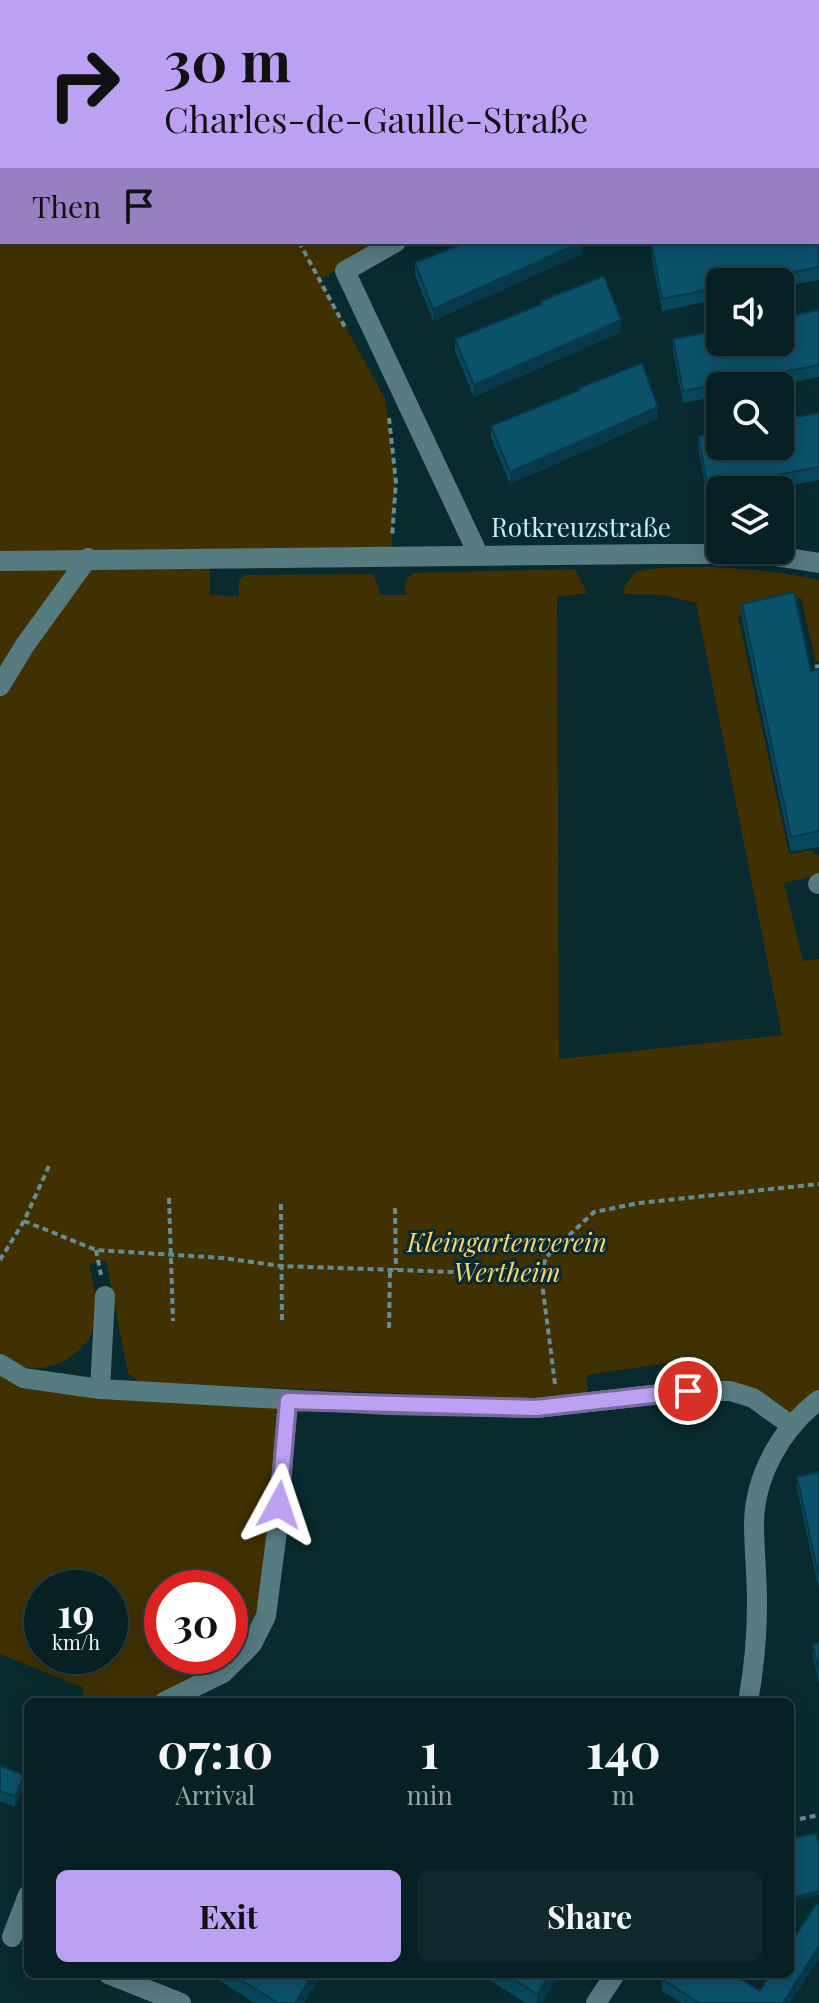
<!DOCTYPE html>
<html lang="en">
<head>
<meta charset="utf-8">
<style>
  :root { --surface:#072023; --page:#10282b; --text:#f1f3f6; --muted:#98a3a6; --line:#283e41; --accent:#bca0f2 }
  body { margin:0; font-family:"Playfair Display",serif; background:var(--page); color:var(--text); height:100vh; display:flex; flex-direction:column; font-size:30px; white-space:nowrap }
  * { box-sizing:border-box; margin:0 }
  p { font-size:26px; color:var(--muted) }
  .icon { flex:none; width:44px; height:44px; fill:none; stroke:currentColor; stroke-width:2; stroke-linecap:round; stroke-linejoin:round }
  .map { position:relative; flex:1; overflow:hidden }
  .side { position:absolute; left:24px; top:1698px; width:770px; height:280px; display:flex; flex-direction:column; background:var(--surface); border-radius:12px; box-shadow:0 4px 20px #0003,0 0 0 2px var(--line) }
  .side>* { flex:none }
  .guide { position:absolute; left:0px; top:0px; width:820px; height:244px; box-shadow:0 4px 20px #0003,0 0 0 2px var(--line); background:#bca0f2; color:#111; overflow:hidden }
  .tools { position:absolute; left:706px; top:268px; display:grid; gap:16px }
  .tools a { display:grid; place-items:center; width:88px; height:88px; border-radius:12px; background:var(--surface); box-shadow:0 4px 20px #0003,0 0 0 2px var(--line); font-size:40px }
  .speed { position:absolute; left:24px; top:1570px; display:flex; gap:16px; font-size:40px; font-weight:700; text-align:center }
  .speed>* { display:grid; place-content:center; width:104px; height:104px; border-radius:50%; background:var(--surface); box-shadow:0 4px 20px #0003,0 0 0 2px var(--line); line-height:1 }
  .speed small { font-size:20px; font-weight:400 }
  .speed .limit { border:12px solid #d22; background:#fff; color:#111 }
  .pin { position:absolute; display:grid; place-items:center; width:68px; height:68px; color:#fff; margin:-34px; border:4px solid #fff; border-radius:50%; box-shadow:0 2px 8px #0007 }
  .me { position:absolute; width:88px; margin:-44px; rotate:5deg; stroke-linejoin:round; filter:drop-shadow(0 0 6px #0008) }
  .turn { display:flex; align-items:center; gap:28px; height:168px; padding:0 32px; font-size:36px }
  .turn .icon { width:104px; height:104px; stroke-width:2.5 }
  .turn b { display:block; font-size:56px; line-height:68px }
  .then { display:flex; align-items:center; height:76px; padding:0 32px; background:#0003; gap:16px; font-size:30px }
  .eta { display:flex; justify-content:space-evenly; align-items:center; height:136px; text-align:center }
  .eta b { font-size:48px; font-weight:700; line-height:56px }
  .cta { display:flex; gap:16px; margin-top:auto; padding:16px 32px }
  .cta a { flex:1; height:92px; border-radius:12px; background:var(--accent); color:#111; font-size:32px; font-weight:700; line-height:92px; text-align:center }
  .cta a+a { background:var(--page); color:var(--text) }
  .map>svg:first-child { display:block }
</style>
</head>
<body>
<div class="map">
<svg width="819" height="2003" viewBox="0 0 819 2003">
  <rect width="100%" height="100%" fill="#092a2f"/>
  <g fill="#413100" fill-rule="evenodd">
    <path d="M0 0H819L2 2V242H379L320 280 385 399 396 482 391 555 210 558V595L239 596V581L245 575 373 574 381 595H406L405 581 413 573 575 569 587 593 557 597 559 1059 782 1035 696 603 663 595 624 594V587L635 572C683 561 770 569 819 580V661L816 662 801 598 738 616 789 854 813 850 814 855 819 854V875L784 883 803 961 819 959V1400L792 1426 753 1398 695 1391 690 1360 586 1375 588 1396 508 1398 139 1382 128 1373 106 1261 89 1264C92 1281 99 1302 96 1319 91 1353 50 1377 16 1365 10 1363 5 1358 0 1355Z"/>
    <path d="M0 1364 23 1378 280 1401 277 1531 252 1644 164 1702H81L84 1688 0 1654ZM42 1588H110V1656H42ZM162 1588H230V1656H162Z"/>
  </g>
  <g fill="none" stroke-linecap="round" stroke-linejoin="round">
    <g stroke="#668d93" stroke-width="4" stroke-dasharray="6 4" stroke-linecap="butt">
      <polyline points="100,0 102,2"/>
      <polyline points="798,0 799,2"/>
      <polyline points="0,159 2,161"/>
      <polyline points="299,242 346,329"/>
      <polyline points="389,418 396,482 392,537"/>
      <polyline points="815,667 819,666"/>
      <polyline points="169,1198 173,1321"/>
      <polyline points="281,1204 282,1324"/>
      <polyline points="395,1208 396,1270"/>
      <polyline points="24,1221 96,1250 223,1258 281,1266 541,1275"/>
      <polyline points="96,1250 101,1275"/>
      <polyline points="0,1260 24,1221 49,1166"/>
      <polyline points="389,1328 390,1270"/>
      <polyline points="555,1384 541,1275 546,1257 594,1212 639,1203 819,1184"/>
      <polyline points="790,1821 819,1815"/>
    </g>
    <g stroke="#567b81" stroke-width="20">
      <polyline points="818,146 819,146"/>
      <polyline points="396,242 345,271 478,554"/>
      <polyline points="0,561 660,554 763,554 819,563"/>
      <polyline points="0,686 25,645 88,558"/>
      <polyline points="818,884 819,883"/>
      <polyline points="0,1364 23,1378 100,1389 387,1405 536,1408 688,1391 730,1391 753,1398 792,1426"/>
      <polyline points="100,1389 105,1296"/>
      <polyline points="164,1702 223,1673 252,1644 266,1616 277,1531 288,1401"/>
      <path d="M748 1702C754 1669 757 1637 757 1603 757 1576 754 1549 754 1522 755 1475 782 1428 819 1400"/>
      <polyline points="12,1937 28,1895"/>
      <polyline points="108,1974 181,2003"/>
      <polyline points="596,2003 615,1974"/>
    </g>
  </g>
  <g fill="#09475c">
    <polygon points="819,230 819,280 780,287 780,282 720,282 720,299 662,311 652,259 652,246"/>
    <polygon points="582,254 433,321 415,275 415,263"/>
    <polygon points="541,301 621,332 474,397 455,351 455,339 541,304"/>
    <polygon points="819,310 819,377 774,386 720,386 720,396 683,403 673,351 673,339"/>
    <polygon points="579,388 658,419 510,484 491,438 491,426 579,391"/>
    <polygon points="819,413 819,480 764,490 720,490 720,498 708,500 698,448 698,436"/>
    <polygon points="742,604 811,671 819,669 819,847 791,852 742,620"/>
    <polygon points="819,1472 819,1590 797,1489 797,1477"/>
    <polygon points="819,1643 819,1685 813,1656 813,1644"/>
    <polygon points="0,1766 24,1786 15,1807 0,1801"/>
    <polygon points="819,1958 790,2003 682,2003 662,1991 662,1979 760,1991"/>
    <polygon points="208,1974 322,1974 304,2003 255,2003"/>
    <polygon points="480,1974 560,1974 542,2003 526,2003"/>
  </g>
  <g fill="#08394b">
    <polygon points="582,242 582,254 433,321 433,309"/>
    <polygon points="621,320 621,332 474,397 474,385"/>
    <polygon points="658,407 658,419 510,484 510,472"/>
    <polygon points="24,1775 24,1786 15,1807 15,1797"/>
    <polygon points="819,1891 819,1895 790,1902 790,1898"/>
    <polygon points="819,1946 819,1958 790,2003 783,2003"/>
    <polygon points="313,1974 322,1974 304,2003 295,2003"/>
    <polygon points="550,1974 560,1974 542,2003 537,2003 537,1994"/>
  </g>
  <g fill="#0b526b" stroke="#08394b" stroke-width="2">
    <polygon points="818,225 819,267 746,282 720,282 720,287 662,299 652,246 674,242 818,242"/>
    <polygon points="467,242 581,242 433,309 415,263"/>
    <polygon points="604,276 621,320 474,385 455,339 542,304 541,301"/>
    <polygon points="819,310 819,365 683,391 673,339 720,330 720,342 780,342 780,318"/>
    <polygon points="642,363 658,407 510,472 491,426 580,390 579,388"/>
    <polygon points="819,413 819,467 708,488 698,436 720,432 720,446 780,446 780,420"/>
    <polygon points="794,592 811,671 819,669 819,831 791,837 742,604"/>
    <polygon points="819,1472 819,1578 797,1477"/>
    <polygon points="819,1643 819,1673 813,1644"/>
    <polygon points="0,1766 24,1775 15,1797 0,1791"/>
    <polygon points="816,1833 819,1845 819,1891 790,1898 790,1839"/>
    <polygon points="816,1904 819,1906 819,1946 783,2003 699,2003 662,1979 665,1974 733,1974 760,1991 770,1974 790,1974 790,1944"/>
    <polygon points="231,1974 313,1974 295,2003 278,2003"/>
    <polygon points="505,1974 550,1974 537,1994"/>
  </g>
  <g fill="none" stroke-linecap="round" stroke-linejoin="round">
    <g stroke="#7a689d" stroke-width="20">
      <polyline id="route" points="279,1505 288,1401 536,1408 688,1391"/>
    </g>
    <use href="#route" stroke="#bca0f2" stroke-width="14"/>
  </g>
  <g text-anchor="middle" stroke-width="6" stroke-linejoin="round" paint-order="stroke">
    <g font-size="26" fill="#bfedf4" stroke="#092a2f">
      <text x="581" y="537">Rotkreuzstraße</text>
    </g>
    <g font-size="26" font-style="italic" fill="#f9d472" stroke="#092a2f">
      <text x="507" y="1252">Kleingartenverein<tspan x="507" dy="30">Wertheim</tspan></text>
    </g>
  </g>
</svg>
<div class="tools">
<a><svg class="icon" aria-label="sound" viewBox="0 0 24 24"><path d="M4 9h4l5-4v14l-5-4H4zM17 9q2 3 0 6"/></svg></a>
<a><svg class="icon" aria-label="search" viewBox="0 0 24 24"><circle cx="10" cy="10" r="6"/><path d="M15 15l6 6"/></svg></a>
<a><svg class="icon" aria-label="layers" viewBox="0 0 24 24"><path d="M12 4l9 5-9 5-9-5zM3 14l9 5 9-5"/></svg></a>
</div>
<div class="speed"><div>19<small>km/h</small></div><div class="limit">30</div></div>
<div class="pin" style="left:688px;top:1391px;background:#d93025"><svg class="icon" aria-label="arrive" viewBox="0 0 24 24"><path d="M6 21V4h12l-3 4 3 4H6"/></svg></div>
<svg class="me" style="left:279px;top:1505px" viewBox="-20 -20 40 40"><path d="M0-17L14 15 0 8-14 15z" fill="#bca0f2" stroke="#fff" stroke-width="4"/></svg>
<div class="guide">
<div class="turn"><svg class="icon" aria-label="right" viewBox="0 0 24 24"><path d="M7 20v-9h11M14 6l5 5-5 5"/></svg><div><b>30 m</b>Charles-de-Gaulle-Straße</div></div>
<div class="then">Then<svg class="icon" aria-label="arrive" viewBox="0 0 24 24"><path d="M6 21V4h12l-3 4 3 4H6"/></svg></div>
</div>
<section class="side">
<div class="eta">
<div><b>07:10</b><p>Arrival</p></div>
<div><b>1</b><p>min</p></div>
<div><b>140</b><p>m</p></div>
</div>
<div class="cta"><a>Exit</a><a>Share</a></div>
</section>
</div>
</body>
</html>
